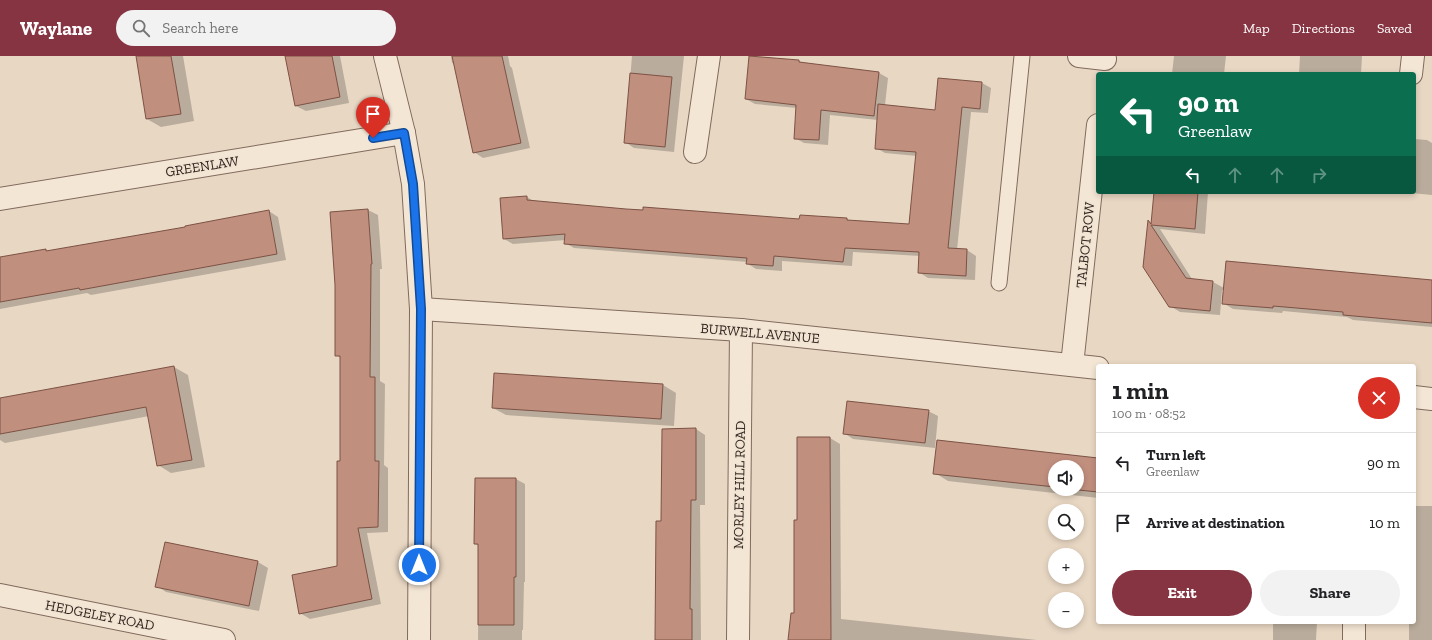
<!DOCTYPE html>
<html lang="en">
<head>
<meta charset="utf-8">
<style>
  :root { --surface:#fff; --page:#f2f2f2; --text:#202124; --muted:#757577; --line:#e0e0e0; --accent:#873442 }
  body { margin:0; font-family:"Zilla Slab",serif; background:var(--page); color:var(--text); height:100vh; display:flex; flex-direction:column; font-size:15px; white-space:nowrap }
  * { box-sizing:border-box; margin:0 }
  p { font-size:13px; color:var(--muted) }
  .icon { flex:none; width:22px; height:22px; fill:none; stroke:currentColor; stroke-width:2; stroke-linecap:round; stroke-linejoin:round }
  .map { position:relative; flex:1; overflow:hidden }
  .panel { position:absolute; left:1096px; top:308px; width:320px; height:260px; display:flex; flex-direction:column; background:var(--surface); border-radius:4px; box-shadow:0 2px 6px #0003 }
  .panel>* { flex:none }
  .guide { position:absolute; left:1096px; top:16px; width:320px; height:122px; border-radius:4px; box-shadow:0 2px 6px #0003; background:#0b6e4f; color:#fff; overflow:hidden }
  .fabs { position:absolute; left:1048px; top:404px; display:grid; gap:8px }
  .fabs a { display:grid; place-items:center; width:36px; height:36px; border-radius:50%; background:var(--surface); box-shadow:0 2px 6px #0003; font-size:20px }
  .pin { position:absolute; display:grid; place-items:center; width:34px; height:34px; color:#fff; margin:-41px -17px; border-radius:50% 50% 50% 0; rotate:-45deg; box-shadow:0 0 4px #0007 }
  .pin .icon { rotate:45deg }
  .me { position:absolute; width:44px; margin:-22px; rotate:0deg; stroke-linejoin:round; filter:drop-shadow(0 0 3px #0008) }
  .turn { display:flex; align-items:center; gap:14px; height:84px; padding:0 16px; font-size:18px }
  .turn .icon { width:52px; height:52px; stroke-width:2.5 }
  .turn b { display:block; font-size:28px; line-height:34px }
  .lanes { display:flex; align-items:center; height:38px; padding:0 16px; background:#0003; justify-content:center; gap:20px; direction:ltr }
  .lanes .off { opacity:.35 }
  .round { display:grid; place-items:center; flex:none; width:42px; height:42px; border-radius:21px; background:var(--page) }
  .head { display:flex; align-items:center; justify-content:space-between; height:68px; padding:0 16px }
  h1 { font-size:24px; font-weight:700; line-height:30px }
  .action { display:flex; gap:8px; margin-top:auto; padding:8px 16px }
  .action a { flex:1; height:46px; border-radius:24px; background:var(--accent); color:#fff; font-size:16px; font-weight:700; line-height:46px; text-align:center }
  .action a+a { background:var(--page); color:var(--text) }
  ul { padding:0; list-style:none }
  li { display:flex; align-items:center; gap:12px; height:60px; padding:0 16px; border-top:1px solid var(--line) }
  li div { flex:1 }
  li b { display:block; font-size:15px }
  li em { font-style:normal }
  header { display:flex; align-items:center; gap:24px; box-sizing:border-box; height:56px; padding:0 20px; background:var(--accent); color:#fff }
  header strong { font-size:19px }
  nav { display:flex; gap:22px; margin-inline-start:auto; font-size:14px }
  .search { width:280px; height:36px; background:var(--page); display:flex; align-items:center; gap:10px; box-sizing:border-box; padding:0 14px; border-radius:22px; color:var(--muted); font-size:15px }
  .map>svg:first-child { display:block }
</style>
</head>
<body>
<header>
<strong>Waylane</strong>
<div class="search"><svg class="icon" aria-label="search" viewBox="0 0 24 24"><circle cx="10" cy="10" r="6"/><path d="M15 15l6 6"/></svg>Search here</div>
<nav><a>Map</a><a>Directions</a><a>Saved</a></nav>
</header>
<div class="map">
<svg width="1432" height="584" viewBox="0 0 1432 584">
  <rect width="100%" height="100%" fill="#e8d7c3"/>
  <g fill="#0003" fill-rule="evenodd">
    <polygon points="137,0 183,0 194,65 161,71 147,63"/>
    <polygon points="286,0 340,0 349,47 306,55 296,50"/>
    <polygon points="451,0 508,0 510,10 512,12 530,92 483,102 474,96 455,8 452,7"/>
    <polygon points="632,0 684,0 674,96 634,92 625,86"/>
    <polygon points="750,0 799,5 803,7 879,17 888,22 885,49 936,55 982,27 991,32 988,57 971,56 957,194 967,194 976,200 975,224 928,222 920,217 920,200 853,196 852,210 782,205 782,215 756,213 748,208 748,206 574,192 565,187 566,184 513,188 504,183 527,141 535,146 626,154 800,164 847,163 850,165 910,169 917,100 885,97 876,92 878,64 830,59 828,89 804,87 795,82 797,52 755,48 746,43"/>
    <polygon points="1174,0 1226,0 1224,18 1172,18"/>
    <polygon points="1300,0 1362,0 1361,18 1299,18"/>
    <polygon points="1414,83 1427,84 1432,87 1432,139 1401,136 1414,136"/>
    <polygon points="1155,136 1208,136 1205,178 1160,173 1192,223 1213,226 1224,232 1432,224 1432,271 1353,264 1347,261 1283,255 1282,257 1233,253 1223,247 1224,234 1222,234 1220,259 1180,256 1170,250 1149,166 1152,167"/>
    <polygon points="368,154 378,159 382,213 380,213 380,325 385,328 384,409 388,412 388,476 367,477 381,548 310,563 300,557 338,511 341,406 341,302 336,299"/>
    <polygon points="269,155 278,161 286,204 91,239 87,237 0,253 0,202 45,194 49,196 187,172"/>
    <polygon points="174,311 188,319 205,411 171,417 158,409 149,360 5,387 0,384 0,343"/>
    <polygon points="663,329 676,337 674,370 506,359 493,352"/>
    <polygon points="928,355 938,360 935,392 853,383 844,377"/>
    <polygon points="696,373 705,379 705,449 700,449 701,584 657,584 662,466"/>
    <polygon points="830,382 840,388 841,563 1037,584 789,584 795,558 798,465"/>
    <path d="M1098 403V442L948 425 935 417ZM1055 411H1077V433H1055Z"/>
    <polygon points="516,423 525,428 525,526 524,526 523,574 522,574 522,584 478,584 479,490 475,488"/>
    <polygon points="1414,450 1432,450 1432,584 1409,584 1409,566 1414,566"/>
    <polygon points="165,487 258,506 268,512 259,555 166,536 157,530"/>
    <polygon points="1273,566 1317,566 1316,584 1273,584"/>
  </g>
  <g fill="#c18f7e" stroke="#7c5245">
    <polygon points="136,0 171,0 181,58 146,63"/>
    <polygon points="285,0 332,0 340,41 295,50"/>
    <polygon points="452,0 502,0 521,87 473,97"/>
    <polygon points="749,0 799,4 799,6 879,16 874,60 821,54 819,84 794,83 796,49 745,43"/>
    <polygon points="630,17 672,21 665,91 624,87"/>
    <polygon points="938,22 982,26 980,53 962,51 948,192 967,193 966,220 918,217 919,196 845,192 843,206 774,200 773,210 746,208 747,202 564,188 565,178 503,183 500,142 527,140 527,144 626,153 643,154 643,151 799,163 800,159 847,162 847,164 909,168 916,96 875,93 878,48 935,54"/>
    <polygon points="1154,136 1198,136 1195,173 1151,169 1186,222 1213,225 1210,255 1169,251 1143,211 1148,164 1151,168"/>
    <polygon points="368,153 372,208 371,208 370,321 375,321 375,405 379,405 378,471 358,472 372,543 299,558 292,519 337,510 337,405 340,405 340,300 335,300 335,229 330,156"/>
    <polygon points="269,154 277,198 80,234 79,232 0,246 0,201 46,193 46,195 185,171 185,170"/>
    <polygon points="1226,205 1432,224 1432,267 1343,259 1343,256 1273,250 1273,252 1222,248"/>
    <polygon points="174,310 192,404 157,410 146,351 0,378 0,342"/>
    <polygon points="494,317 663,328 661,363 492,352"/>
    <polygon points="847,345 929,354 925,387 843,378"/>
    <polygon points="696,372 696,444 691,444 690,553 692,553 692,584 655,584 656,465 661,465 662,373"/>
    <polygon points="797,381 830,381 831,584 788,584 791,557 794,557 794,464 797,464"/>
    <polygon points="937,384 1098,402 1098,436 1069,433 1077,433 1077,411 1055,411 1055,431 933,418"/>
    <polygon points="475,422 516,422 516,521 514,521 514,569 478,569 478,488 474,488"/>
    <polygon points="165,486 258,505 249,550 155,531"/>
  </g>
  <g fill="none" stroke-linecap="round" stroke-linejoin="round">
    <g stroke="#806a5c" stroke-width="17">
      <polyline id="lane" points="999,227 1022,0"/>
    </g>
    <g stroke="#806a5c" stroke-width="24">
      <g id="street">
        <polyline points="385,0 404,77 413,128 421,253 419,584"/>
        <polyline points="1079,0 1105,3"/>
        <polyline points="1411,18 1413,0"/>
        <polyline points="695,96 709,0"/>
        <polyline points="0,143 404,77"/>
        <polyline points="421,253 741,274 1098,312"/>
        <polyline points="1072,309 1098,69"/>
        <polyline points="1414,341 1432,343"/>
        <polyline points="0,539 224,584"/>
        <polyline points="738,584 741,274"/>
        <polyline points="1354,584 1354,566"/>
      </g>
    </g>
    <use href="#lane" stroke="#f4e6d5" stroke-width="15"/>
    <use href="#street" stroke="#f4e6d5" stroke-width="22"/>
  </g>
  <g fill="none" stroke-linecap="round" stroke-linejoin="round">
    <g stroke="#114b97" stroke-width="10">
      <polyline id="route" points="373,82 404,77 413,128 421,253 419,509"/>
    </g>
    <use href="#route" stroke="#1a73e8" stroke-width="7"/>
  </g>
  <g text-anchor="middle" stroke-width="3" stroke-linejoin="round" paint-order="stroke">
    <g font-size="14" fill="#32251f" stroke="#f0e3d2">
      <text transform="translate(202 110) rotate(-9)" y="5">GREENLAW</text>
      <text transform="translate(1085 189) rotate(-84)" y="5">TALBOT ROW</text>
      <text transform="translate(760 277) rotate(5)" y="5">BURWELL AVENUE</text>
      <text transform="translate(739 429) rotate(-89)" y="5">MORLEY HILL ROAD</text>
      <text transform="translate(100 559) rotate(11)" y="5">HEDGELEY ROAD</text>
    </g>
  </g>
</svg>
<div class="fabs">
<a><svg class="icon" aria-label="sound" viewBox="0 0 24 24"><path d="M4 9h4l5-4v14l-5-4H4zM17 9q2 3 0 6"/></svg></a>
<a><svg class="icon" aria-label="search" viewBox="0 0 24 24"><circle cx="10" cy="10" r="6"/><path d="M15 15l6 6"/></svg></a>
<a>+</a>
<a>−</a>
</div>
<div class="pin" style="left:373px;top:82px;background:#d93025"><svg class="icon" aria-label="arrive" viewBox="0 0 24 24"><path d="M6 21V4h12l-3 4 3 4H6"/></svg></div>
<svg class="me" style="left:419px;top:509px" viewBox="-20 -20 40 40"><circle r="17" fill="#1a73e8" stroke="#fff" stroke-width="3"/><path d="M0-11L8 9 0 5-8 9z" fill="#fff"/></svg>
<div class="guide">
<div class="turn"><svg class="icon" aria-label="left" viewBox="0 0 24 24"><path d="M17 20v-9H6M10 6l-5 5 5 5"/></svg><div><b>90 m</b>Greenlaw</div></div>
<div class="lanes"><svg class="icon" aria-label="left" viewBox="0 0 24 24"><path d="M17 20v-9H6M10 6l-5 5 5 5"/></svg><svg class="icon off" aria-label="ahead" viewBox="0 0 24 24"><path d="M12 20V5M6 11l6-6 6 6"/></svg><svg class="icon off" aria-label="ahead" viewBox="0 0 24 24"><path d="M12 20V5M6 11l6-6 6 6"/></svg><svg class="icon off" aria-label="right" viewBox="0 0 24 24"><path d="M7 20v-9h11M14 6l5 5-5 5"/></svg></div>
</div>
<section class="panel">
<div class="head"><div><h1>1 min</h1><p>100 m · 08:52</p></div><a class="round" style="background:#d93025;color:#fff"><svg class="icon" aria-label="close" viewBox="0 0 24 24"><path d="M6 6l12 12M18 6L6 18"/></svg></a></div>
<ul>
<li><svg class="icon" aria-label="left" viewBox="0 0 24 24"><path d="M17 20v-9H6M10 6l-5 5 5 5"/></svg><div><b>Turn left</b><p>Greenlaw</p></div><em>90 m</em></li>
<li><svg class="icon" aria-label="arrive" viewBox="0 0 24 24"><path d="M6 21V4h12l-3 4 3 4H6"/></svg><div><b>Arrive at destination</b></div><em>10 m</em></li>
</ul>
<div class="action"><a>Exit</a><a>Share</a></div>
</section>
</div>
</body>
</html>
